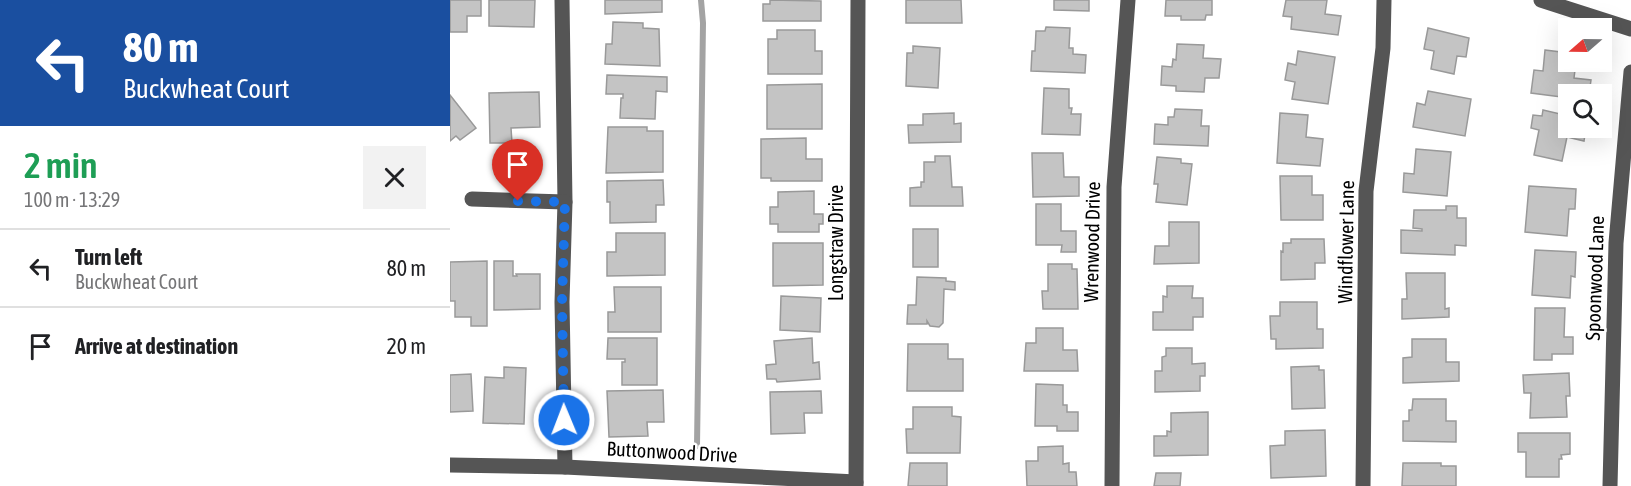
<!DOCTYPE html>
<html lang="en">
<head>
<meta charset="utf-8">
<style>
  :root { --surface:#fff; --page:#f2f2f2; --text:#202124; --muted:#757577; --line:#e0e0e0 }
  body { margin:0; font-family:"Asap Condensed",sans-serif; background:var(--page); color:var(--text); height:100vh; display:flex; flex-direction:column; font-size:22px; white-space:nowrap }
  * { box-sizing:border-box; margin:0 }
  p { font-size:20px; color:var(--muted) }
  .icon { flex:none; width:33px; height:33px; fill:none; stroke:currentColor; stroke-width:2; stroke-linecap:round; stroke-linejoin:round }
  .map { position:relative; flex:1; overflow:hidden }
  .details { display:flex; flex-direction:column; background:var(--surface); width:450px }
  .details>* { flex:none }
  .hud { background:#1a4fa0; color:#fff; overflow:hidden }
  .needle { width:39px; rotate:250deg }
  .controls { position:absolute; left:1108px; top:18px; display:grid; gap:12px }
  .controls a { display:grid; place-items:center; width:54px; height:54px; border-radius:0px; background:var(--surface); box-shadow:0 6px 24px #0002; font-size:30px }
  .pin { position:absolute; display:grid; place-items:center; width:51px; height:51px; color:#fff; margin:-62px -26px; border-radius:50% 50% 50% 0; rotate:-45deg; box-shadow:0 0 6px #0007 }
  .pin .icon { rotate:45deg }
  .me { position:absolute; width:66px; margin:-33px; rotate:359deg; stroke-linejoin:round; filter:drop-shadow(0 0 4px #0008) }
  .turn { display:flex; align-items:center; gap:21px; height:126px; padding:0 24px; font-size:27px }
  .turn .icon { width:78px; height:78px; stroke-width:2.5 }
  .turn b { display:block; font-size:42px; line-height:51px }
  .round { display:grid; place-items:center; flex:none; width:63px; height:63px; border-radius:0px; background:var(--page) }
  .headline { display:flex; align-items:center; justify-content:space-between; height:102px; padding:0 24px }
  h1 { font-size:36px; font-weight:600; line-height:45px; color:#1e9e55 }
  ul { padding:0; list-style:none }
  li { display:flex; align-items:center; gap:18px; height:78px; padding:0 24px; border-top:2px solid var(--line) }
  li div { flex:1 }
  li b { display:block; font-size:22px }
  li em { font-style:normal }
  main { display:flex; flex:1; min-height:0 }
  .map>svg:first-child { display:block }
</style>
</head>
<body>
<main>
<section class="details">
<div class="hud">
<div class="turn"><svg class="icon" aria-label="left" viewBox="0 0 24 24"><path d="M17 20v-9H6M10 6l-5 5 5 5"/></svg><div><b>80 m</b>Buckwheat Court</div></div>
</div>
<div class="headline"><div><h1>2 min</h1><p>100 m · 13:29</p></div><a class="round"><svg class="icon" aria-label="close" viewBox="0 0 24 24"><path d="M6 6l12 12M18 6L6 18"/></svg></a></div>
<ul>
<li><svg class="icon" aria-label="left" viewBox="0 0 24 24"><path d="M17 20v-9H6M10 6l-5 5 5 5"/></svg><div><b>Turn left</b><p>Buckwheat Court</p></div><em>80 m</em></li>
<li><svg class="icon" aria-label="arrive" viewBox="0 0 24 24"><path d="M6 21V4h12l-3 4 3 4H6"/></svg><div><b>Arrive at destination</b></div><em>20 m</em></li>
</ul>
</section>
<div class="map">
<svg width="1181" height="486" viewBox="0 0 1181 486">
  <rect width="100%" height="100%" fill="#fff"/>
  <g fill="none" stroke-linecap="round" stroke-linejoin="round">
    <polyline stroke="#a3a3a3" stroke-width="6" points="247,446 253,23 251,0"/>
  </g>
  <g fill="#c4c4c4" stroke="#999" stroke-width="1.5">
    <polygon points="0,0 31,0 31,16 17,16 17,32 0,32"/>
    <polygon points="39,0 85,0 84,27 39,26"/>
    <polygon points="155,0 212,0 212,12 155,14"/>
    <polygon points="320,0 371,1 371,21 313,21 313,4 320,4"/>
    <polygon points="456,0 511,0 512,23 456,23"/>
    <polygon points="604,0 639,0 639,11 604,10"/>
    <polygon points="716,0 762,0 762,15 756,15 755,20 731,20 731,16 715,16"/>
    <polygon points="836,0 877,0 875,14 891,16 888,35 841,29 842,17 833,16"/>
    <polygon points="163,22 193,23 193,28 209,29 210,66 155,64 156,44 162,44"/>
    <polygon points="596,27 620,28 619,48 623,48 623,54 636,55 635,73 581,71 582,51 585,51 586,31 595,31"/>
    <polygon points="978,28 1019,38 1016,57 1007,56 1004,74 981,69 984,51 974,49"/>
    <polygon points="327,30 365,30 365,51 372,51 372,74 318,74 318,39 327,39"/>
    <polygon points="727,44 754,45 753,58 771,59 769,78 755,78 754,92 726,91 726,86 711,85 712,66 722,67 723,59 726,60"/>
    <polygon points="463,46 490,48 488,88 456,86 457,53 463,53"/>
    <polygon points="1095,50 1119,53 1119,62 1126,62 1124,78 1141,80 1139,94 1119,94 1119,98 1081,93 1084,70 1093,71"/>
    <polygon points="848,51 885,57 878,104 842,99 845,82 835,80 838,63 846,65"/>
    <polygon points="157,75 217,77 217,92 206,91 205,119 170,118 171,98 173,98 173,94 156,94"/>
    <polygon points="372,84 372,129 317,129 317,85"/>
    <polygon points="594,88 619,89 619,108 622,108 621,114 631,114 630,135 592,134"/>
    <polygon points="978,91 1021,99 1015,136 963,127 967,103 975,105"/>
    <polygon points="89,92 90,127 61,128 62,143 40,143 39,93"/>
    <polygon points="0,95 26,128 10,140 6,136 0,141"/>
    <polygon points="725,109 752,110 751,126 759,126 758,146 704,144 705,124 718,125 718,117 724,117"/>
    <polygon points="1093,110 1119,116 1119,128 1136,128 1134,141 1117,137 1112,161 1084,155 1089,130 1081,128 1083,115 1092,116"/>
    <polygon points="504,113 504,124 511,123 511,142 459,143 458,125 473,125 473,114"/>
    <polygon points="830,113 858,115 856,137 873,139 870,166 827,163"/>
    <polygon points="158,127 197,127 197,131 213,131 213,172 156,173"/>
    <polygon points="356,138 356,159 372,159 372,181 321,181 321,178 311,178 311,139"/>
    <polygon points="966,149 1001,152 997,196 953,192 954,173 964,174"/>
    <polygon points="582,153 613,153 614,177 629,177 629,196 583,197"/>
    <polygon points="485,156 500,156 502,187 512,187 513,206 460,206 460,188 471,187 471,182 474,182 474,162 485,162"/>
    <polygon points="707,157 731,159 731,163 742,164 737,205 706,202 708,184 704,184"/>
    <polygon points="830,176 862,176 862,195 873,195 873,220 831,220"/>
    <polygon points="213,180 214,205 206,205 206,222 160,223 160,202 157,202 157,181"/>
    <polygon points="1079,186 1126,189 1125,209 1119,209 1117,236 1075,232"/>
    <polygon points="364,191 364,214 373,214 373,224 369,224 369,232 328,232 328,224 320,224 320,207 328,207 328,192"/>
    <polygon points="586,204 611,204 611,231 626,231 626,252 611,252 612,245 586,245"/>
    <polygon points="996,206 1007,206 1007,218 1016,218 1016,246 1005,245 1005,255 951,253 951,230 972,231 972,229 963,228 964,210 996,210"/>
    <polygon points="719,222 749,222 749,263 704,264 705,246 719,246"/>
    <rect x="463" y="229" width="25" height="38"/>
    <polygon points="166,233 215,233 215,275 157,276 157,252 166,252"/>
    <polygon points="841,239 874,239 875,263 865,263 865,279 831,280 831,251 833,252 833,243 841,243"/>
    <polygon points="323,243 373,243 373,285 323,286"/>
    <polygon points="1085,250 1126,252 1125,277 1121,276 1120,298 1082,295"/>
    <polygon points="37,261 37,326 21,326 21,317 5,317 5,301 0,301 0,262"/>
    <polygon points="44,261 63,261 63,276 67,276 66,274 90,274 90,309 44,310"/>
    <polygon points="598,264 622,264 622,269 627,269 628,309 593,309 592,291 598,291"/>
    <polygon points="956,273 995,273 995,309 999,308 999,317 952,319 952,299 957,299"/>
    <polygon points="467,277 496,278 496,281 505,282 505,290 494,289 493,323 489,327 480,326 477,321 477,324 457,324 458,305 466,305"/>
    <polygon points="717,286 743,286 742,298 753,298 753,317 743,317 743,330 703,330 703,312 713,312 713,296 717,297"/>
    <polygon points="164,287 211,287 211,332 158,332 158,312 165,312"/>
    <polygon points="331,296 371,298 370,332 330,330"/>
    <polygon points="830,302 867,302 867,329 873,329 873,348 826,349 826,339 821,339 820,316 830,316"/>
    <polygon points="1085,308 1115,308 1114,337 1123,337 1123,354 1102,354 1102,360 1084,360"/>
    <polygon points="586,328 613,328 613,350 627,350 628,371 574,371 576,343 586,343"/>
    <polygon points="158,338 207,338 207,385 172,385 172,362 175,362 175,359 157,359"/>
    <polygon points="362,338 363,363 369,362 370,379 327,382 326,379 317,379 316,365 326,364 324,341"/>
    <polygon points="962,339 996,339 996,362 1009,362 1009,381 953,383 953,358 962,357"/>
    <polygon points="458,344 498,344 498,359 513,359 513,391 457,391"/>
    <polygon points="716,348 742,348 742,364 755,363 755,376 750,376 750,391 705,392 705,371 712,371 712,357 716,356"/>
    <polygon points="869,366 869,370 874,370 875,408 842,409 841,367"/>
    <polygon points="54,367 76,368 74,424 33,423 35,377 54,378"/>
    <polygon points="1119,373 1120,396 1116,396 1117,417 1080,418 1081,393 1074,393 1073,375"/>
    <polygon points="21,374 23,411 0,412 0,375"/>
    <polygon points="586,384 613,385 613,405 617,405 617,412 628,412 628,431 607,431 607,426 585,426"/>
    <polygon points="213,390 214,422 197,422 198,436 159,437 157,391"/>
    <polygon points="371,391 372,413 354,413 355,433 321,434 320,392"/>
    <polygon points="963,399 996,399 996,421 1006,421 1006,442 953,441 953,421 959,421 959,410 962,410"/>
    <polygon points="463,407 502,407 502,416 511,417 510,453 457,453 456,429 463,429"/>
    <polygon points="758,412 758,455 704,456 704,436 717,436 717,431 721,432 721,413"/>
    <polygon points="875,430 876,476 821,478 820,446 835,445 835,431"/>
    <polygon points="1068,433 1120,433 1120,454 1111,455 1112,459 1109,459 1109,477 1076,477 1076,452 1068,452"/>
    <polygon points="613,446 613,464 619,463 619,472 626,472 627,486 577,486 576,461 588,461 588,447"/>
    <polygon points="460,463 497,463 497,486 458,486"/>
    <polygon points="953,463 991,463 991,466 1006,466 1006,486 952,486"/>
    <polygon points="706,473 731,473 730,486 704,486"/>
  </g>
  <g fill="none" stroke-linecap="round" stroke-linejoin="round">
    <g stroke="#555" stroke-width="15">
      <polyline points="112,0 115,202 112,302 115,467"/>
      <polyline points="1091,0 1181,29"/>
      <polyline points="22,199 115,202"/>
      <polyline points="0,465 115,467 406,482"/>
      <polyline points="406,486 408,0"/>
      <polyline points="662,486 664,187 678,0"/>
      <polyline points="913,486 916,191 933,48 934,0"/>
      <polyline points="1160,486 1166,243 1181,72"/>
    </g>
  </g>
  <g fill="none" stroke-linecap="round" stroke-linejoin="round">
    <polyline stroke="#1a73e8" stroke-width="10" stroke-dasharray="0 18" points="68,201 115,202 112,302 114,420"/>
  </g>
  <g text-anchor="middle" stroke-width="5" stroke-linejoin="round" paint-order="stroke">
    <g font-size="20" fill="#000" stroke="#fff">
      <text transform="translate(642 242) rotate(-89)" y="7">Wrenwood Drive</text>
      <text transform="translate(896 242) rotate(-89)" y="7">Windflower Lane</text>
      <text transform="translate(386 243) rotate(-90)" y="7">Longstraw Drive</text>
      <text transform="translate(1145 278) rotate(-88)" y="7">Spoonwood Lane</text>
      <text transform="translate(222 452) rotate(3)" y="7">Buttonwood Drive</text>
    </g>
  </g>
</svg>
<div class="controls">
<a><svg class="needle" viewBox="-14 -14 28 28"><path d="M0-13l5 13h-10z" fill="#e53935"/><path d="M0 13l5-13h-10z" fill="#757577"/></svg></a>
<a><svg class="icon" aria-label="search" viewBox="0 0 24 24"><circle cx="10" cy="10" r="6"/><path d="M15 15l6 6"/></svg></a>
</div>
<div class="pin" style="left:68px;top:201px;background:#d93025"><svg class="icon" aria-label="arrive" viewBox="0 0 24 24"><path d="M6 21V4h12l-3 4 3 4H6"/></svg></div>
<svg class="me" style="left:114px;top:420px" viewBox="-20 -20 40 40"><circle r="17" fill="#1a73e8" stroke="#fff" stroke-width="3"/><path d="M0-11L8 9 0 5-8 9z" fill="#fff"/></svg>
</div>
</main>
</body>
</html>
